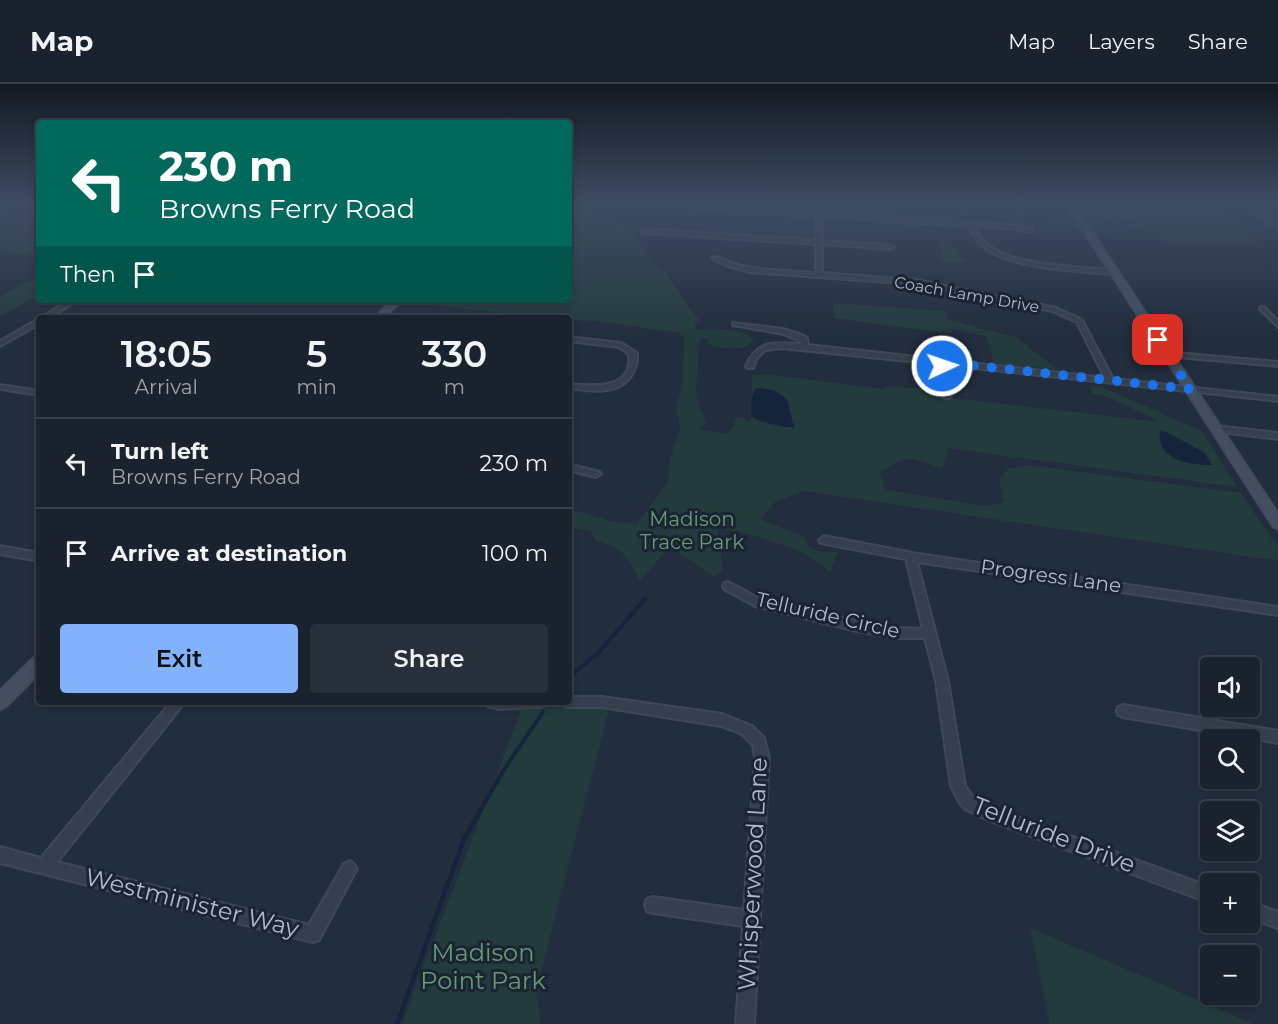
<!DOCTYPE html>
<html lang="en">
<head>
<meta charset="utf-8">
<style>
  :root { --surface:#1a222e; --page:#272f3a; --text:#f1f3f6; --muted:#9fa4aa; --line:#383f4a; --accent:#84b1fc }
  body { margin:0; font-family:Montserrat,sans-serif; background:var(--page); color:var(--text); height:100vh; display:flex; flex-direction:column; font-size:22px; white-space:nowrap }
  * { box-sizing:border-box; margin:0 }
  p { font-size:20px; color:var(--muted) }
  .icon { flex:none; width:33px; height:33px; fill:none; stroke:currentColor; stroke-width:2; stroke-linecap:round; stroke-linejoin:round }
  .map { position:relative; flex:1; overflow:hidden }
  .sheet { position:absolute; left:36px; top:231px; width:536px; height:390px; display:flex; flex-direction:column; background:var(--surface); border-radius:6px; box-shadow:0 3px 9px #0003,0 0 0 2px var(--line) }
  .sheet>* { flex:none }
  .guide { position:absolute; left:36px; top:36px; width:536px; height:183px; border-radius:6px; box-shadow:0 3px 9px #0003,0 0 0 2px var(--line); background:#00695c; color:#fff; overflow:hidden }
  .tools { position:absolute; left:1200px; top:573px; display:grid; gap:12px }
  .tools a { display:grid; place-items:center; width:60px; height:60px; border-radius:6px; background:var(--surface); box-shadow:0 3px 9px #0003,0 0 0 2px var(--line); font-size:30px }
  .pin { position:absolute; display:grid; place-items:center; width:51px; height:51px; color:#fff; margin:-26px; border-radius:12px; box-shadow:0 3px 9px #0006 }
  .me { position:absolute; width:66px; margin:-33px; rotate:87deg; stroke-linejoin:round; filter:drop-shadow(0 0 4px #0008) }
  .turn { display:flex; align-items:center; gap:21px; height:126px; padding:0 24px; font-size:27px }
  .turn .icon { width:78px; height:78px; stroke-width:2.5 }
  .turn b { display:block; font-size:42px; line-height:51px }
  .then { display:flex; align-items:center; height:57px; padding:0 24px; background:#0003; gap:12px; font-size:22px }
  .eta { display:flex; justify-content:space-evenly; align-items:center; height:102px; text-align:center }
  .eta b { font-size:36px; font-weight:600; line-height:42px }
  .cta { display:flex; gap:12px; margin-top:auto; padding:12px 24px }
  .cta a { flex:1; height:69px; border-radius:6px; background:var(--accent); color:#111; font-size:24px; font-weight:600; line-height:69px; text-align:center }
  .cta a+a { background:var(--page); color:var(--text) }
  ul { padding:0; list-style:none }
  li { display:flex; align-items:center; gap:18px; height:90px; padding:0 24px; border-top:2px solid var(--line) }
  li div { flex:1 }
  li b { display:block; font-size:22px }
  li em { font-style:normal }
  header { display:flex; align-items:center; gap:36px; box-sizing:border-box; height:84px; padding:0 30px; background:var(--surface); border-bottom:2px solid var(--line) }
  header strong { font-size:28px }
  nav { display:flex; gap:33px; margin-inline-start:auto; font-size:21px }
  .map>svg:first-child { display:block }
</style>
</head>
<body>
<header>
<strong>Map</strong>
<nav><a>Map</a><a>Layers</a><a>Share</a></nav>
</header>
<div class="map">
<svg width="1278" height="940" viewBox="0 0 1278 940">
  <rect width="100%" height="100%" fill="#222d3d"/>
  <g fill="#243b3e">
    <path d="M569 120H574L578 124 637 148 635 153 659 185 665 188 700 238 695 239 696 245C712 246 745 242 754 257 740 268 725 264 709 261L708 254H701C697 262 699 268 698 277 697 306 692 311 707 338L699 345 724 350 733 344 736 333 740 332 750 338 751 332C760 339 784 346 795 342 780 316 796 305 754 307L752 312V291L767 290 883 305 889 302 940 306 943 313 1161 338 1105 312 1092 310 1090 302 1102 303 1202 347 1237 403 947 364 948 367 942 384 914 375 902 376 880 388 885 406 988 422 1004 418 999 395 1008 385 1028 381 1241 409 1278 464V477L803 407 775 418 760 436 804 452C807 470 824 468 838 468L830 488C801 460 755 453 717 442L723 487 714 493 671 464 666 466 640 498C628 471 623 465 595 456L590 446 569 445V425L611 437 637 440 668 397 670 375 680 344 676 324 683 298 684 254 679 249 595 237 569 236 568 234H549L404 218 406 216 441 220 445 216H568Z"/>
    <polygon points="840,120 880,120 1068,132 1062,120 1067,120 1086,155 1081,152 1073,134"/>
    <polygon points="1076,120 1225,128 1261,162 1106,153 1099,150 1132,152 1145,148 1126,141 1139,138 1115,133 1118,138 1094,133 1106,149 1094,148"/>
    <polygon points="0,129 39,132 39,172 0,168"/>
    <polygon points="936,154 954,163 968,179 939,177 942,169"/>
    <polygon points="39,192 39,211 0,232 0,212"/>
    <polygon points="833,219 945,227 948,236 1015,253 1059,286 994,279 986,252 952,245 952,250 834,234"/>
    <polygon points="578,623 609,625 536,907 541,940 402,940 522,624"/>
    <polygon points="1030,844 1226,928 1253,940 1050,940"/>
  </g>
  <g fill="#15243b">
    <polygon points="761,304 773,306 787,315 794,344 760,337 751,332 751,316 755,305"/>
    <path d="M1160 347 1166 348 1204 368 1212 381C1188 381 1156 376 1160 347Z"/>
  </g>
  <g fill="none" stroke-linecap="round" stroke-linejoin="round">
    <g stroke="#15243b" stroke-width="4">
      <polyline points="568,594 598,569 645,515"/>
      <polyline points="501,690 543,628"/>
    </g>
    <polyline stroke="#15243b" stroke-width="4.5" points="397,940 464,755 502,689"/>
    <g stroke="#3f4856" stroke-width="4">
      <g id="street">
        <polygon points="1249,120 1255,120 1278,140 1278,145"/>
        <path d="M692 121 972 138 1015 141 1032 145V147L1030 148 1015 145 976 142C978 148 980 155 985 159 1010 182 1080 183 1114 186L1117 188 1114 190C1078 187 1009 185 982 162 976 157 973 149 970 142L822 133V157L891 161 894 163 891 165 822 160V189L915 196 1056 224 1082 236 1113 295 1278 313V317L946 281 951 313 947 315 943 313 938 280 781 264 765 266 757 274 753 284H747L746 282C757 256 775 258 800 260V257L783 250 733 241V239L783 245 802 251 807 254 808 261 1105 294 1077 238 1052 227 915 200 750 188 725 181 712 174 717 173C748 188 783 186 816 189V160L643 149 640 147 643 145 816 156V132L690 124Z"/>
        <polygon points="69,216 77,216 49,234 41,234"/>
        <polygon points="1260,223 1264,223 1278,237 1278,243 1260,225"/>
        <polygon points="39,235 39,240 0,262 0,257"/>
        <path d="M568 253 621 259 637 269C638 278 636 284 631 292 618 312 589 307 568 304V300C592 302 634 307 629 270L619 263 568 257Z"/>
        <polygon points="1164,268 1278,278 1278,282 1167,272 1164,272"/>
        <polygon points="0,301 39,307 39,311 0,305"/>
        <polygon points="1216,342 1278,349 1278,355 1213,347 1212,345"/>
        <polygon points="568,380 599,388 601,390 596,393 568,386"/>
        <polygon points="824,452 918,470 1278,523 1278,531 917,478 948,597 965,702 975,716 990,723 1210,803 1210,819 990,737 965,725 959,718 951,702 936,597 925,554 897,554 857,547 755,522 724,505 723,502 724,499 728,498 758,514 857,537 897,544 923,545 906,475 820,459 819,456"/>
        <polygon points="0,462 39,469 39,477 0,470"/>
        <polygon points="568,613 602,613 722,630 752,642 764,654 769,674 754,940 736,940 743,842 653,829 647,827 645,821 647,815 653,813 744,826 755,674 753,661 742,650 721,642 602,623 568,623 564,622 562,618 568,618"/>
        <polygon points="171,618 185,618 57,778 309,841 344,780 349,777 354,780 357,785 354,790 319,856 313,858 0,779 0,763 41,774"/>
        <polygon points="485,618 545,618 543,622 539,623 500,625 487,622"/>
        <polygon points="1123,621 1278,647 1278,659 1123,633 1118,631 1117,627 1118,623"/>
        <polygon points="1250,818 1278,828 1278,844 1250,834"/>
      </g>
    </g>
    <g stroke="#3f4856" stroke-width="3">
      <g id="secondary">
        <polygon points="1066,120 1074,120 1278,429 1278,445 1273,443"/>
        <polygon points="392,216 402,216 385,234 374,234"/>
        <polygon points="39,572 39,590 6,623 0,626 0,606 33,574"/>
      </g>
    </g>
    <use href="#street" fill="#363f4d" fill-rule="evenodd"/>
    <use href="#secondary" fill="#444e60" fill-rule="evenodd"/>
  </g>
  <polygon fill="#3d495c" points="0,120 39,120 39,121 30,125 0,123"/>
  <polygon fill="#2d394b" points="28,120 39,120 39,121 30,125"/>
  <linearGradient id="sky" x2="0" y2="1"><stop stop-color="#131922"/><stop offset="0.48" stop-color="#3e4c62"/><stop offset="1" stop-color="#3e4c62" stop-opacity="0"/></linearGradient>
  <rect width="1278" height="252" fill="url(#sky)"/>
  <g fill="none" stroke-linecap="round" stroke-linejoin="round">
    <polyline stroke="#1a73e8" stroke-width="10" stroke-dasharray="0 18" points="942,282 942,278 1190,305 1158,256"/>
  </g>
  <g text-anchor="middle" stroke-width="6" stroke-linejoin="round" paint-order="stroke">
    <g font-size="16" fill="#b2bac9" stroke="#1b2432">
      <text transform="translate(967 210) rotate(10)" y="6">Coach Lamp Drive</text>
    </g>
    <g font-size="20" fill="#689a74" stroke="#1b2432">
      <text x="692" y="442">Madison<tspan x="692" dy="23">Trace Park</tspan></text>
    </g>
    <g font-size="20" fill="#b2bac9" stroke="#1b2432">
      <text transform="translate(1051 492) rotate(8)" y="7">Progress Lane</text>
      <text transform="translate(828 531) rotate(13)" y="7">Telluride Circle</text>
    </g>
    <g font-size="24" fill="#b2bac9" stroke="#1b2432">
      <text transform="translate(1054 751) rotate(21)" y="8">Telluride Drive</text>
      <text transform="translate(753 790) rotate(-87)" y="8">Whisperwood Lane</text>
      <text transform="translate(192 819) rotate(14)" y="8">Westminister Way</text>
    </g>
    <g font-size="24" fill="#689a74" stroke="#1b2432">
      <text x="483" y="877">Madison<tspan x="483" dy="28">Point Park</tspan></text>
    </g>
  </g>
</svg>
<div class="tools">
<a><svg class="icon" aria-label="sound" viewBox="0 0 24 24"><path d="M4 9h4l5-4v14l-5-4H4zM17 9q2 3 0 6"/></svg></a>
<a><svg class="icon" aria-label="search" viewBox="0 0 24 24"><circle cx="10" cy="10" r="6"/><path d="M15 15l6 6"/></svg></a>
<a><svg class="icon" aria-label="layers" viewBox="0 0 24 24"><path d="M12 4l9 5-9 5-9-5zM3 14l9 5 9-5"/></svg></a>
<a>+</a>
<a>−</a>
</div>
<div class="pin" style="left:1158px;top:256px;background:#d93025"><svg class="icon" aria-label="arrive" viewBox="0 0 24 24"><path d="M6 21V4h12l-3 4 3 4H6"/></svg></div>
<svg class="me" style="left:942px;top:282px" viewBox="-20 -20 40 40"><circle r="17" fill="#1a73e8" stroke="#fff" stroke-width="3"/><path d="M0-11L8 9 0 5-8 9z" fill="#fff"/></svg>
<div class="guide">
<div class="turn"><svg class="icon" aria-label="left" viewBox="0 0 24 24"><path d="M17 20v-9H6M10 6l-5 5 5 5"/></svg><div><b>230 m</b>Browns Ferry Road</div></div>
<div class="then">Then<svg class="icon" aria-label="arrive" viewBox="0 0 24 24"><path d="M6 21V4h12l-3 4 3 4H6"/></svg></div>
</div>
<section class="sheet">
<div class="eta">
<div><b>18:05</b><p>Arrival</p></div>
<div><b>5</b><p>min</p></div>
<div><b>330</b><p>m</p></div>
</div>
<ul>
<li><svg class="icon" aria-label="left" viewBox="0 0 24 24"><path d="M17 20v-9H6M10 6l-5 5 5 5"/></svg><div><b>Turn left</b><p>Browns Ferry Road</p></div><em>230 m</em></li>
<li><svg class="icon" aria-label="arrive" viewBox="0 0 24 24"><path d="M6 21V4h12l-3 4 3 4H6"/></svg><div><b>Arrive at destination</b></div><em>100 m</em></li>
</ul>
<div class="cta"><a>Exit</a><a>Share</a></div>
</section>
</div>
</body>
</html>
